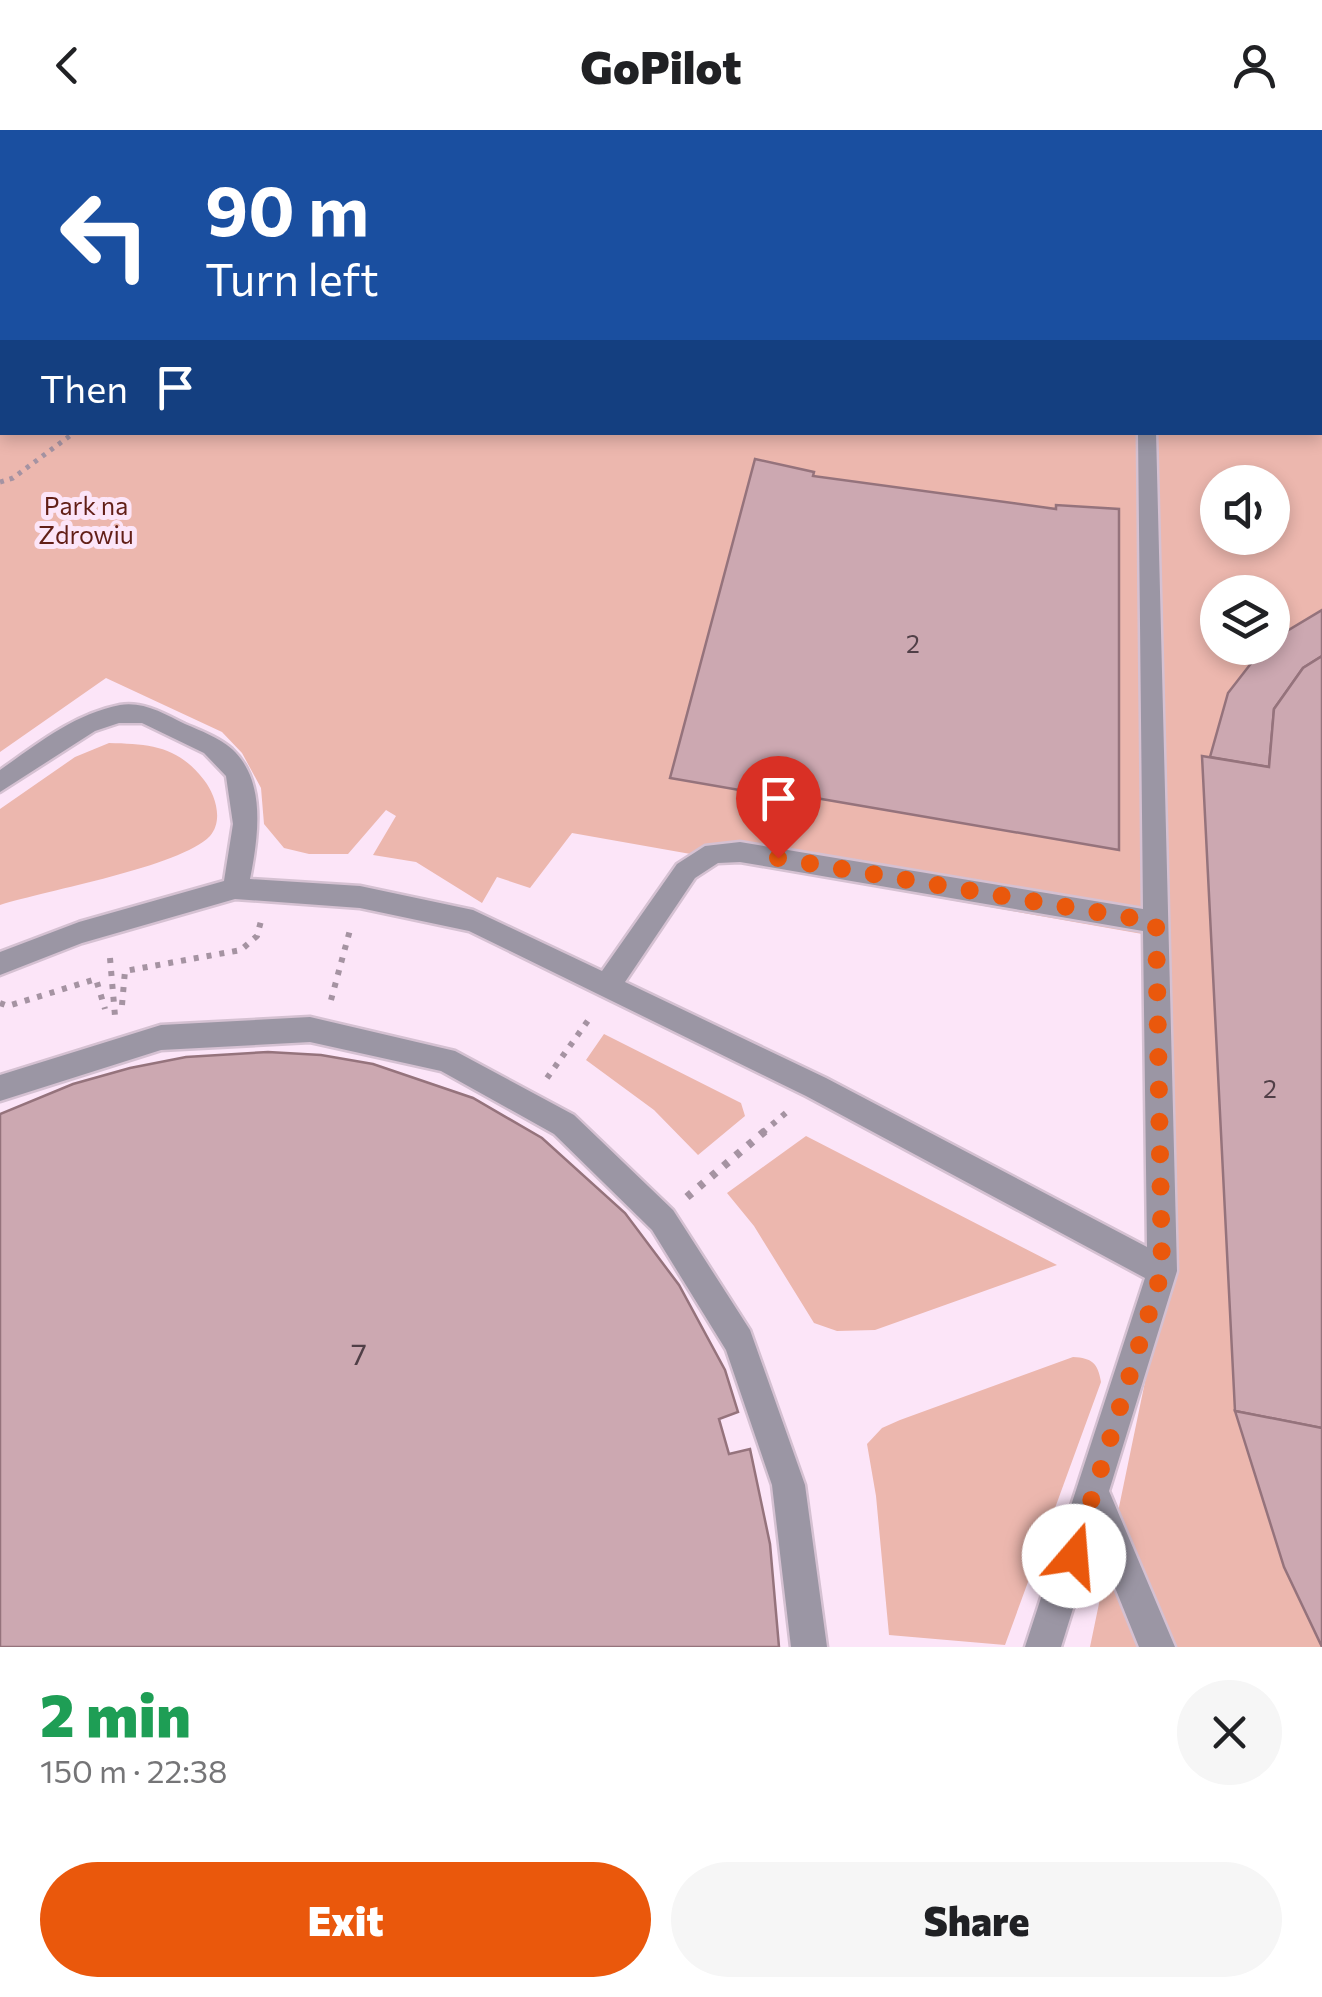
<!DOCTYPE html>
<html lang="en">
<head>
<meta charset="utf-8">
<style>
  :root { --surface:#fff; --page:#f6f6f6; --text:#202124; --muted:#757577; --accent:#ea580c }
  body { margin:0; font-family:Commissioner,sans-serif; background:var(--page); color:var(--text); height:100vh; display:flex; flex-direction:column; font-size:38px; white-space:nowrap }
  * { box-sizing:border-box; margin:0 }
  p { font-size:32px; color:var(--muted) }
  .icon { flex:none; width:55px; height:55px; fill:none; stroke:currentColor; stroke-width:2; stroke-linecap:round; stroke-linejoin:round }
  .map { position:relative; height:1517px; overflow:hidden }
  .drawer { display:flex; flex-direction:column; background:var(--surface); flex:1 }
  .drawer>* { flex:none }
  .hud { position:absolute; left:0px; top:0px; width:1322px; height:305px; box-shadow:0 5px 15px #0003; background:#1a4fa0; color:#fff; overflow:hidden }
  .controls { position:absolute; left:1200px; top:335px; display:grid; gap:20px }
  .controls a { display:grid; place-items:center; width:90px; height:90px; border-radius:50%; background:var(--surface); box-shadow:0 5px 15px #0003; font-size:50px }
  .pin { position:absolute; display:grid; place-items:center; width:85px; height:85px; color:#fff; margin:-102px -42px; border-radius:50% 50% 50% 0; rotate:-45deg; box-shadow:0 0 10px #0007 }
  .pin .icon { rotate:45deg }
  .me { position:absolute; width:110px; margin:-55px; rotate:18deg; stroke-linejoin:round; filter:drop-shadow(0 0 8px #0008) }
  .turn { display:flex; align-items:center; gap:35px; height:210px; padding:0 40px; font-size:45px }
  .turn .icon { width:130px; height:130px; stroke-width:2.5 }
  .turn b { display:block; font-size:70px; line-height:85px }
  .then { display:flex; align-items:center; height:95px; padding:0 40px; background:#0003; gap:20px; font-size:38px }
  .round { display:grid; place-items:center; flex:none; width:105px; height:105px; border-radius:52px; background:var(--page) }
  .head { display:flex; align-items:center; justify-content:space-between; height:170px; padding:0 40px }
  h1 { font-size:60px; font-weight:800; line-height:75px; color:#1e9e55 }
  .action { display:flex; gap:20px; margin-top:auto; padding:20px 40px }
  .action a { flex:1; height:115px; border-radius:60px; background:var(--accent); color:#fff; font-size:40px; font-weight:800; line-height:115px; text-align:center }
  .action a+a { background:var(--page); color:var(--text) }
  header { display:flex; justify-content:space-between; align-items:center; height:130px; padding:0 40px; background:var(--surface); font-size:45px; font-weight:800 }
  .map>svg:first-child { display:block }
</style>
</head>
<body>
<header><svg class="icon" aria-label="back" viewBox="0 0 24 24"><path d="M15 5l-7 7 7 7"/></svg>GoPilot<svg class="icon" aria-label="person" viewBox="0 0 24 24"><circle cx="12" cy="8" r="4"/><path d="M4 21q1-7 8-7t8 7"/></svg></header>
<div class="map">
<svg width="1322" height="1517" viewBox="0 0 1322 1517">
  <rect width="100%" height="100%" fill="#fce5f8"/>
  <g fill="#ecb7ae" fill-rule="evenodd">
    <path d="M0 0H1322V1517H1090L1169 1136 1148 805 572 703 530 758 497 747 482 773 416 732 373 725 396 686 386 680 348 724H309L284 718 264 694 261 658 242 623 222 602 106 548 0 622ZM2 2H1320V302H2ZM1218 352H1272V408H1218ZM1218 462H1272V518H1218Z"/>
    <path d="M109 613C150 614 178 616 204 650 215 664 224 690 210 706 180 737 47 760 0 775V679L75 627Z"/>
    <polygon points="604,904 741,973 745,986 698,1025 654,980 586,930"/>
    <polygon points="806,1006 1057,1135 875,1200 837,1201 814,1193 754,1096 727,1063"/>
    <path d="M1073 1227C1092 1228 1098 1233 1101 1252L1005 1515 889 1505 876 1366 867 1314 882 1298 900 1290Z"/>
  </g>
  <g fill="#cca8b1" stroke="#95737c" stroke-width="2.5">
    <polygon points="755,329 814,342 813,346 1056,379 1056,375 1119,379 1119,720 769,660 768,665 670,648"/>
    <polygon points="1322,480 1322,526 1303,538 1274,579 1269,637 1210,627 1228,563 1263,518 1272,518 1272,510"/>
    <polygon points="1322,526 1322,1298 1235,1281 1202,626 1269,637 1274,579 1303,538"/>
    <polygon points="268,922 321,925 373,934 473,968 542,1008 625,1083 679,1155 725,1240 738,1282 719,1289 729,1324 750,1319 770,1414 779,1517 0,1517 0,984 73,954 130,938 186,927"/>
    <polygon points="1235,1281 1322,1298 1322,1517 1284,1437"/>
  </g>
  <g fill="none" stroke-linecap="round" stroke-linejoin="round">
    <g stroke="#d5c1d2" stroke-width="5">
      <g id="minor">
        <polygon points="1320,289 1322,290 1322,302 1320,301"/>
        <path d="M1138 302H1156L1177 1141 1109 1361 1175 1517H1139L1095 1408 1061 1517H1025L1145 1148 806 966 469 801 360 778 235 769 82 813 0 845V822L79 792 224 751 233 694 226 646 204 623 142 593H119L95 601 0 662V640C37 614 74 584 120 575 143 571 165 584 185 594 201 601 218 607 232 619 267 651 258 708 250 749L360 756 473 780 602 841 677 734 705 716 740 712 1143 779ZM740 732 1143 801 1147 1117 826 948 625 852 695 748 718 733Z"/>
        <polygon points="310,887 455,921 574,985 673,1080 750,1200 805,1355 827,1517 791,1517 772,1355 726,1220 652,1100 554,1004 441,941 310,912 161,920 0,971 0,945 161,895"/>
      </g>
    </g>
    <polyline stroke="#a593a2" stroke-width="5" stroke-dasharray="4 6" stroke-linecap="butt" points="0,352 13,348 75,302"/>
    <g stroke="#a593a2" stroke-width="6" stroke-dasharray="5 8" stroke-linecap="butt">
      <polyline points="110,828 115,886"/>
      <polyline points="331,870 350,800"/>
      <polyline points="0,873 8,876 96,849 105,879"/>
      <polyline points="122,875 125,841 241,820 257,806 261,791"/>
      <polyline points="547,948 592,885"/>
      <polyline points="762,1003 787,982"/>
    </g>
    <polyline stroke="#a593a2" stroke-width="8" stroke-dasharray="6 10" stroke-linecap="butt" points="687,1067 765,1001"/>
    <use href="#minor" fill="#9b96a4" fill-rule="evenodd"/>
  </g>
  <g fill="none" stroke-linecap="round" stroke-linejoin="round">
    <polyline stroke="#ea580c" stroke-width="18" stroke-dasharray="0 32.4" points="778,728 1156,792 1162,1141 1074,1426"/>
  </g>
  <g text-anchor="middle" stroke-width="10" stroke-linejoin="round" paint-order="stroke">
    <g font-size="25" fill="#621f17" stroke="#fce5f8">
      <text x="86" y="385">Park na<tspan x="86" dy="29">Zdrowiu</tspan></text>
    </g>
    <g font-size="25" fill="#503f47">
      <text x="913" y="523">2</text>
      <text x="1270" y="968">2</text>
    </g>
    <g font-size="30" fill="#503f47">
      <text x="359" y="1235">7</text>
    </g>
  </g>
</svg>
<div class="controls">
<a><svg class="icon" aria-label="sound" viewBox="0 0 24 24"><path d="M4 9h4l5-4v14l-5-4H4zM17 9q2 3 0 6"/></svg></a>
<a><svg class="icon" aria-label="layers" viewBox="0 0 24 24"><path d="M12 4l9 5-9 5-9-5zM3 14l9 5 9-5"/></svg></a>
</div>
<div class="pin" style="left:778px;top:728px;background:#d93025"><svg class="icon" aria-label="arrive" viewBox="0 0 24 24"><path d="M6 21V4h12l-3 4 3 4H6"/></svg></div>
<svg class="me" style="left:1074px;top:1426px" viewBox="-20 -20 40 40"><circle r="19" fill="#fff"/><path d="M0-13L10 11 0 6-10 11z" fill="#ea580c"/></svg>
<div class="hud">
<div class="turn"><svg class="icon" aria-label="left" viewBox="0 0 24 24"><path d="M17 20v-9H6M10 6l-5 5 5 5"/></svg><div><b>90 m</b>Turn left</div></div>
<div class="then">Then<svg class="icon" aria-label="arrive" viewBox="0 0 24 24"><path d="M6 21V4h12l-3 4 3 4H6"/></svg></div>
</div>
</div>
<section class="drawer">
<div class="head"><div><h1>2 min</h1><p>150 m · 22:38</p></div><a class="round"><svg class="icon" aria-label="close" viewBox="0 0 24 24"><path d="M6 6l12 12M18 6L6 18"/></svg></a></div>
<div class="action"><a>Exit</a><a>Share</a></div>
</section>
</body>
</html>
